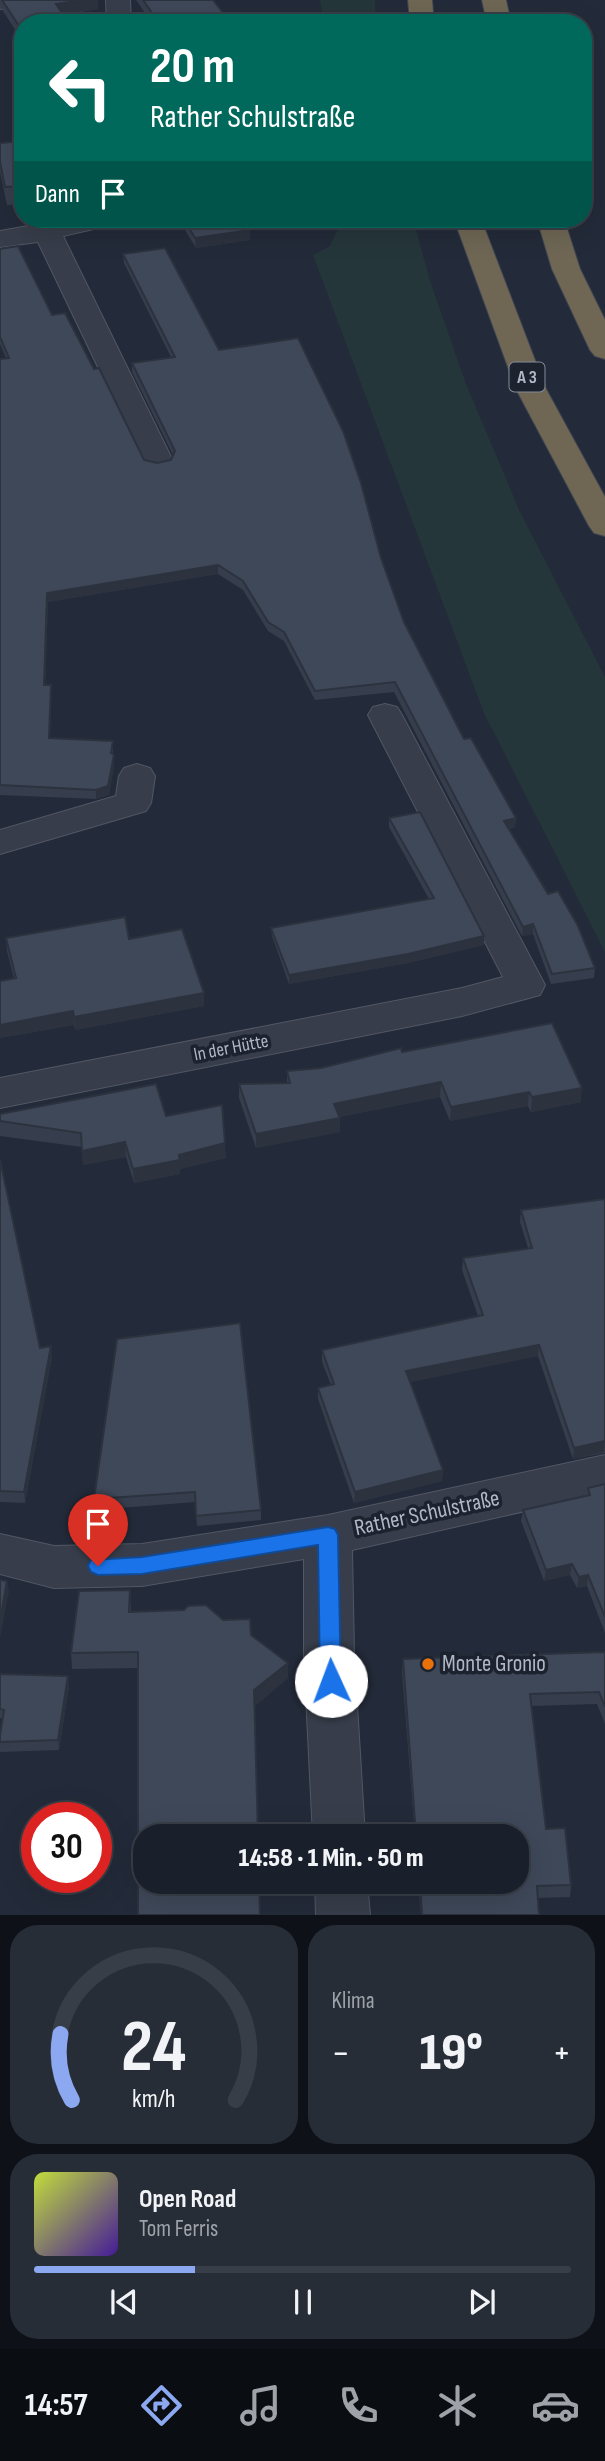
<!DOCTYPE html>
<html lang="de">
<head>
<meta charset="utf-8">
<style>
	body { margin:0; font-family:"Sofia Sans Condensed",sans-serif; background:#272d37; color:#f1f3f6; height:100vh; display:flex; flex-direction:column; font-size:26px; white-space:nowrap }
	* { box-sizing:border-box; margin:0 }
	p { font-size:23px; color:#9fa3a9 }
	.icon { flex:none; width:38px; height:38px; fill:none; stroke:currentColor; stroke-width:2; stroke-linecap:round; stroke-linejoin:round }
	.map { position:relative; height:1915px; overflow:hidden }
	.panel { display:flex; flex-direction:column; gap:10px; padding:10px; background:#0e1218; flex:1 }
	.panel>* { flex:none }
	.banner { position:absolute; left:14px; top:14px; width:578px; height:214px; border-radius:28px; box-shadow:0 7px 28px #0002,0 0 0 2px #383e47; background:#00695c; color:#fff; overflow:hidden }
	.speed { position:absolute; left:21px; top:1802px; display:flex; gap:14px; font-size:35px; font-weight:700; text-align:center }
	.speed>* { display:grid; place-content:center; width:91px; height:91px; border-radius:50%; background:#1a202b; box-shadow:0 7px 28px #0002,0 0 0 2px #383e47; line-height:1 }
	.speed .limit { border:10px solid #d22; background:#fff; color:#111 }
	.pin { position:absolute; display:grid; place-items:center; width:60px; height:60px; color:#fff; margin:-72px -30px; border-radius:50% 50% 50% 0; rotate:-45deg; box-shadow:0 0 7px #0007 }
	.pin .icon { rotate:45deg }
	.me { position:absolute; width:77px; margin:-38px; rotate:358deg; stroke-linejoin:round; filter:drop-shadow(0 0 5px #0008) }
	.turn { display:flex; align-items:center; gap:24px; height:147px; padding:0 21px; font-size:32px }
	.turn .icon { width:91px; height:91px; stroke-width:2.5 }
	.turn b { display:block; font-size:49px; line-height:60px }
	.then { display:flex; align-items:center; height:66px; padding:0 21px; background:#0003; gap:14px; font-size:26px }
	.big { font-size:52px; font-weight:800; line-height:1.1 }
	.panel .tile { flex:1; display:flex; flex-direction:column; justify-content:center; gap:10px; min-width:0; padding:0 24px; border-radius:28px; background:#272d37 }
	.panel .dial { align-items:center; gap:0 }
	.dial svg { height:182px; overflow:visible; fill:none; stroke:#383e47; stroke-width:7; stroke-linecap:round; text-anchor:middle }
	.dial text { fill:#f1f3f6; stroke:none }
	.song { display:flex; align-items:center; gap:21px }
	.cover { width:84px; height:84px; border-radius:10px; background:linear-gradient(135deg,hsl(70 70% 55%),hsl(260 70% 35%)) }
	.played { height:7px; border-radius:4px; background:linear-gradient(90deg,#8ba8f1 30%,#383e47 30%) }
	.keys { display:flex; justify-content:space-around; direction:ltr }
	.heat { display:flex; justify-content:space-between; align-items:center; font-size:38px; direction:ltr }
	.panel .tiles { flex:1; display:grid; gap:10px; grid-template-columns:1fr 1fr }
	.tile:last-child { grid-column:span 2 }
	.trip { position:absolute; left:133px; top:1824px; width:396px; height:70px; border-radius:28px; background:#1a202b; box-shadow:0 7px 28px #0002,0 0 0 2px #383e47; font-weight:800; line-height:70px; text-align:center }
	.menu { display:flex; height:112px; justify-content:space-around; align-items:center; background:#0a0d11; color:#9fa3a9 }
	.menu .icon { width:49px; height:49px }
	.menu .selected { color:#8ba8f1 }
	.menu b { font-size:32px; color:#f1f3f6 }
	.map>svg:first-child { display:block }
	.green { fill:#25363a }
	.lines { fill:none; stroke-linecap:round; stroke-linejoin:round }
	.minor-casing { stroke:#525764; stroke-width:2 }
	.highway-casing { stroke:#3f4451; stroke-width:2 }
	.minor { fill:#373d4a; fill-rule:evenodd }
	.highway { fill:#6f6754; fill-rule:evenodd }
	.wall { fill:#363e4d }
	.shaded-wall { fill:#2c323e }
	.building { fill:#3f4859; stroke:#2c323e; stroke-width:2 }
	.route { fill:#1a73e8; stroke:#114b97; stroke-width:2 }
	.food-dot { fill:#e8710a; stroke:#1c222e; stroke-width:2.5 }
	.labels { text-anchor:middle; dominant-baseline:central; stroke-width:7; stroke-linejoin:round; paint-order:stroke }
	.shield { fill:#1c222e; stroke:#858a98; stroke-width:2 }
	.shield-label { font-size:18px; font-weight:bold; fill:#b2b7c5 }
	.street-label { font-size:19px; fill:#b2b7c5; stroke:#1c222e }
	.near-street-label { font-size:23px; fill:#b2b7c5; stroke:#1c222e }
	.near-poi-label { font-size:23px; fill:#b2b7c5; stroke:#1c222e; text-anchor:start }
</style>
</head>
<body>
<div class="map">
<svg width="605" height="1915" viewBox="0 0 605 1915">
	<rect width="100%" height="100%" fill="#232a39"/>
	<path class="green" d="M320,0H375L376,23H324Z
		M343,219H413L430,281L466,384L520,512L605,677V952L484,713L313,255L329,247Z"/>
	<g class="lines">
		<defs>
			<path id="minor" d="M0,0H28L24,5L0,9Z
				M106,0H130L131,23H107Z
				M68,219H115L111,225L63,236L173,461L169,468L158,470L147,468L143,461L38,242L0,247V231Z
				M385,704L397,707L402,715L545,985L540,995L462,1016L0,1108V1078L462,988L503,977L368,715L373,707Z
				M137,764L150,768L155,776L151,803L146,811L0,854V830L116,796L119,776L124,768Z
				M605,1455V1493L352,1550L354,1655L365,1836H313L304,1655V1559L142,1586L54,1588L0,1574V1534L54,1546L142,1544L328,1515Z
				M315,1881H367L370,1915H316Z"/>
			<path id="highway" d="M408,0H432L434,23H410Z
				M482,0H506L511,23H487Z
				M454,219H481L546,389L605,497V536L594,533L589,526L516,389Z
				M537,219H564L580,269L605,320V359L595,356L590,350L552,269Z"/>
		</defs>
		<use href="#minor" class="minor-casing"/>
		<use href="#highway" class="highway-casing"/>
		<use href="#minor" class="minor"/>
		<use href="#highway" class="highway"/>
	</g>
	<path class="wall" d="M2,0H98V9L64,15L23,23V42L3,11Z
		M136,0H213L224,14L225,23H152Z
		M23,141V204L7,205L0,172V143Z
		M178,219H244L250,230V240L196,248Z
		M0,249L94,369L144,460L157,463L171,460L173,455L132,372V363L171,357L124,263L123,254L219,350L381,558L404,622L464,739L516,818L515,827L509,829L595,968L594,978L551,984L533,934L522,936L394,692L315,700L284,641L268,631L243,590L218,574L48,602L45,685H51V694L50,738L113,741V755L114,765L109,795L96,799L0,795V359L6,358L0,344Z
		M389,818L484,936V945L408,963L289,984L272,936L271,928L429,899L389,827Z
		M6,938L129,939L204,993V1006L75,1030L74,1025L0,1038V981L14,979L7,951Z
		M402,1052L581,1102L531,1112L528,1106L450,1121L440,1097L339,1117L340,1132L256,1148L239,1098V1084L287,1083V1071L321,1068Z
		M0,1114L166,1116L226,1158L180,1169V1174L134,1183L126,1157L83,1165L82,1147L0,1136Z
		M0,1160L40,1348L52,1357L25,1503L0,1502Z
		M605,1199V1453L573,1459L538,1356L410,1382L443,1470L442,1481L354,1503L318,1399V1388L331,1385L322,1362V1350L478,1316L462,1270L463,1258L528,1248L520,1222L521,1210Z
		M117,1339L261,1510V1520L197,1526L195,1502L95,1510L94,1499Z
		M605,1484V1633L587,1586L577,1588L570,1575L544,1581L521,1521L523,1510L587,1495L588,1488Z
		M130,1590L131,1612L223,1620L251,1635L288,1663V1678L255,1706L138,1668L72,1669L71,1653Z
		M605,1652V1724L597,1704L532,1706L546,1829L571,1885L570,1897L538,1898L539,1915H421L418,1881H516V1836H415L402,1672L403,1659Z
		M0,1674L68,1676L69,1686L59,1750L0,1752V1735L3,1719L0,1718Z"/>
	<path class="shaded-wall" d="M83,0H98V9L57,15L56,4Z
		M250,230V240L196,248L195,238Z
		M218,565V574L48,602L45,695L44,685L47,593Z
		M114,755V765L109,795L96,799V790Z
		M516,818L515,827L503,830L504,821Z
		M533,924V934L522,936L523,927Z
		M484,936V945L408,963L289,984V975Z
		M204,993V1006L75,1030L74,1017Z
		M73,1011L74,1025L0,1038V1025Z
		M441,1082L440,1097L334,1118V1104Z
		M582,1088L581,1102L531,1112L532,1097Z
		M529,1092L528,1106L450,1121L451,1107Z
		M340,1118V1132L256,1148V1134Z
		M125,1142L126,1157L83,1165L82,1151Z
		M225,1143L226,1158L180,1169V1174L134,1183L133,1169L179,1155Z
		M539,1345L538,1356L406,1383V1371Z
		M51,1346L52,1357L25,1503L24,1492Z
		M605,1441L604,1452L573,1459L574,1448Z
		M443,1470L442,1481L354,1503L355,1492Z
		M572,1564L570,1575L544,1581L546,1570Z
		M588,1575L587,1586L577,1588L579,1577Z
		M7,1581L9,1591L0,1638V1621Z
		M288,1663V1678L255,1706L254,1690Z
		M68,1676L69,1686L59,1750L58,1740Z"/>
	<path class="building" d="M2,0H83L56,4L69,23H23V32Z
		M143,0H213L224,14L219,15L225,23H159Z
		M23,141V186L5,187L0,162V143Z
		M184,219H244L250,230L195,238Z
		M18,246L52,315L65,313L94,369L99,368L144,460L157,463L171,460L175,451L132,363L175,357L123,254L165,248L219,350L298,338L343,431L361,483L381,558L404,622L464,739L471,738L516,818L504,821L548,894L558,891L578,926L595,968L552,974L533,924L523,927L395,682L315,691L284,632L268,622L243,581L218,565L47,593L44,685H51L49,738L113,741L111,753L114,755L108,786L96,790L0,785V359L9,358L0,337V249Z
		M420,812L484,936L408,954L289,975L271,928L434,898L389,818Z
		M125,917L129,939L182,929L204,993L74,1017L73,1011L0,1025V981L16,978L6,938Z
		M552,1023L582,1088L532,1097L529,1092L451,1107L441,1082L334,1104L340,1118L256,1134L239,1084L290,1083L287,1071L321,1068L401,1048L402,1052Z
		M156,1084L166,1116L222,1105L225,1143L179,1155L180,1160L133,1169L125,1142L82,1151L81,1133L0,1121V1114Z
		M0,1160L40,1348L51,1346L24,1492L0,1491Z
		M605,1199V1441L574,1448L539,1345L406,1371L443,1470L355,1492L318,1388L334,1384L322,1350L483,1315L463,1258L532,1248L521,1210Z
		M240,1323L261,1510L196,1516L195,1492L94,1499L117,1339Z
		M605,1484V1617L588,1575L579,1577L572,1564L546,1570L523,1510L590,1495L588,1488Z
		M0,1580L7,1581L0,1621Z
		M130,1590L129,1612L184,1610L188,1606L206,1605L223,1620L250,1619L251,1635L288,1663L254,1690L258,1836H145V1881H259L260,1915H138V1652L71,1653L79,1591Z
		M605,1652V1707L599,1692L530,1694L546,1829L565,1828L571,1885L537,1886L539,1915H422L420,1881H516V1836H416L403,1659Z
		M0,1674L68,1676L58,1740L0,1742V1735L4,1710L0,1709Z"/>
	<path class="route" d="M328,1527L335,1529L338,1535L341,1681L338,1688L331,1690L323,1688L320,1681L318,1545L142,1574L98,1575L91,1572L88,1566L91,1560L142,1557Z"/>
	<circle class="food-dot" cx="428" cy="1664" r="7"/>
	<g class="labels">
		<rect class="shield" x="509.5" y="362.5" width="35" height="29" rx="5"/>
		<g class="shield-label">
			<text x="527" y="377">A 3</text>
		</g>
		<g class="street-label">
			<text transform="translate(231 1048) rotate(-11)">In der Hütte</text>
		</g>
		<g class="near-street-label">
			<text transform="translate(427 1513) rotate(-12)">Rather Schulstraße</text>
		</g>
		<g class="near-poi-label">
			<text x="442" y="1664">Monte Gronio</text>
		</g>
	</g>
</svg>
<div class="speed"><div class="limit">30</div></div>
<div class="pin" style="left:98px;top:1566px;background:#d93025"><svg class="icon" aria-label="arrive" viewBox="0 0 24 24"><path d="M6 21V4h12l-3 4 3 4H6"/></svg></div>
<svg class="me" style="left:331px;top:1681px" viewBox="-20 -20 40 40"><circle r="19" fill="#fff"/><path d="M0-13L10 11 0 6-10 11z" fill="#1a73e8"/></svg>
<div class="trip">14:58 · 1 Min. · 50 m</div>
<div class="banner">
<div class="turn"><svg class="icon" aria-label="left" viewBox="0 0 24 24"><path d="M17 20v-9H6M10 6l-5 5 5 5"/></svg><div><b>20 m</b>Rather Schulstraße</div></div>
<div class="then">Dann<svg class="icon" aria-label="arrive" viewBox="0 0 24 24"><path d="M6 21V4h12l-3 4 3 4H6"/></svg></div>
</div>
</div>
<section class="panel">
<div class="tiles">
<div class="tile dial"><svg viewBox="0 0 100 80">
<path d="M14 69A42 42 0 1 1 86 69"/>
<path d="M14 69A42 42 0 0 1 9 40" stroke="#8ba8f1"/>
<text x="50" y="56" font-size="32" font-weight="700">24</text>
<text x="50" y="72" font-size="11">km/h</text>
</svg></div>
<div class="tile"><p>Klima</p>
<div class="heat"><a>−</a><b class="big">19°</b><a>+</a></div>
</div>
<div class="tile">
<div class="song"><i class="cover"></i><div><b>Open Road</b><p>Tom Ferris</p></div></div>
<div class="played"></div>
<div class="keys"><svg class="icon" aria-label="previous" viewBox="0 0 24 24"><path d="M18 5L8 12l10 7zM5 5v14"/></svg><svg class="icon" aria-label="pause" viewBox="0 0 24 24"><path d="M8 5v14M16 5v14"/></svg><svg class="icon" aria-label="next" viewBox="0 0 24 24"><path d="M6 5l10 7-10 7zM19 5v14"/></svg></div>
</div>
</div>
</section>
<nav class="menu">
<b>14:57</b>
<svg class="icon selected" aria-label="directions" viewBox="0 0 24 24"><path d="M12 3l9 9-9 9-9-9zM9 14v-3h6M13 9l2 2-2 2"/></svg>
<svg class="icon" aria-label="music" viewBox="0 0 24 24"><path d="M9 18V5l10-2v13"/><circle cx="6" cy="18" r="3"/><circle cx="16" cy="16" r="3"/></svg>
<svg class="icon" aria-label="phone" viewBox="0 0 24 24"><path d="M5 4h4l2 5-3 2q2 4 5 5l2-3 5 2v4C11 20 4 13 5 4z"/></svg>
<svg class="icon" aria-label="climate" viewBox="0 0 24 24"><path d="M12 3v18M4 7l16 10M4 17L20 7"/></svg>
<svg class="icon" aria-label="car" viewBox="0 0 24 24"><path d="M5 17H2v-5l4-1 3-4h7l3 4 3 1v5h-3M9 17h6M6 11h13"/><circle cx="7" cy="17" r="2"/><circle cx="17" cy="17" r="2"/></svg>
</nav>
</body>
</html>
